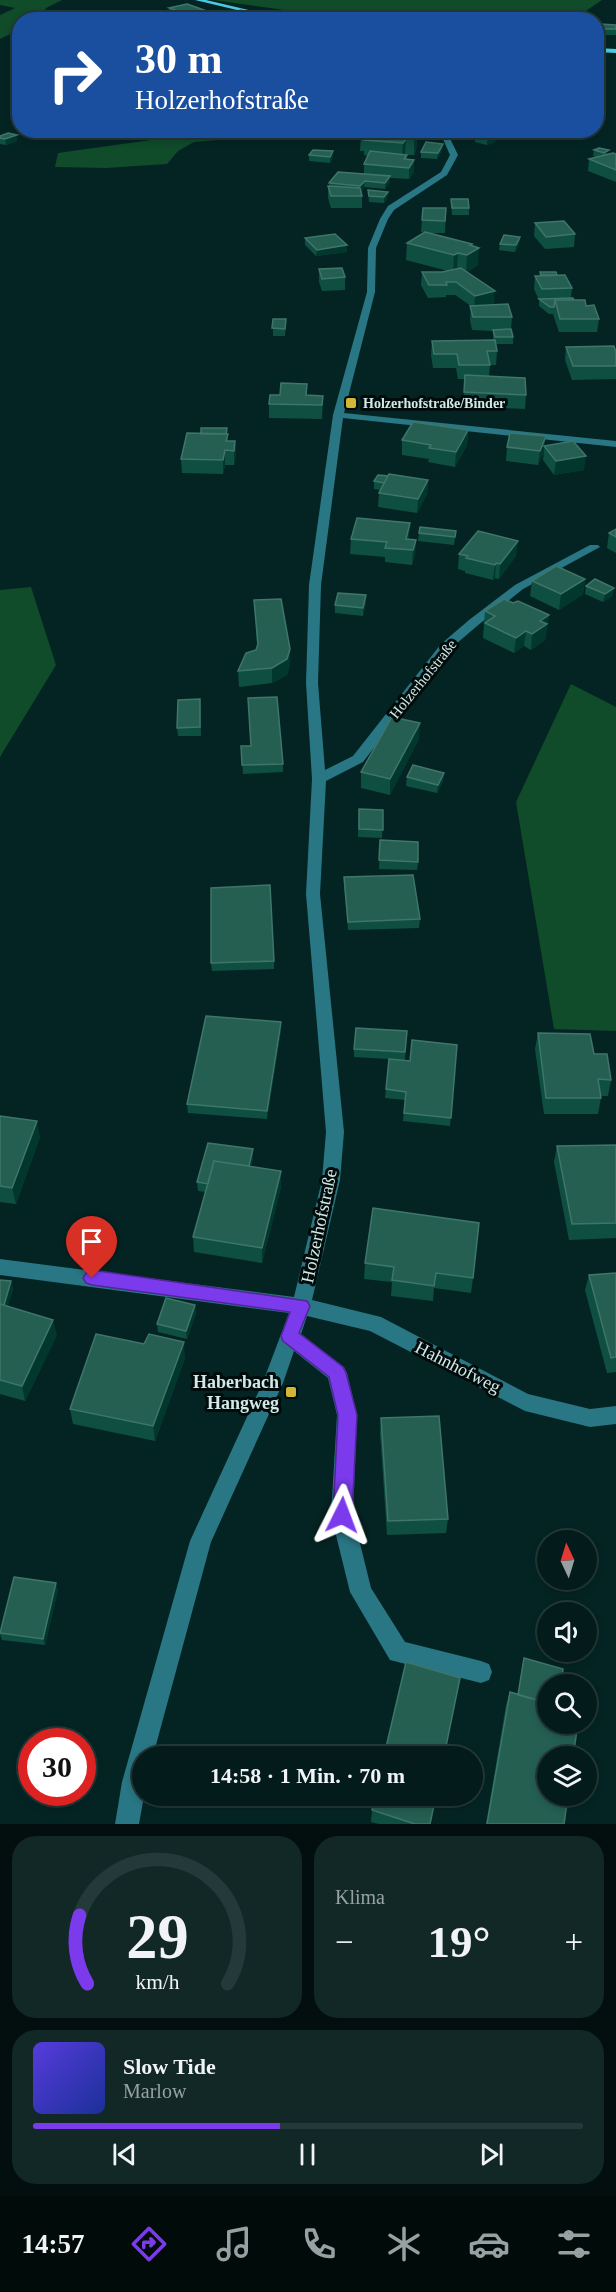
<!DOCTYPE html>
<html lang="de">
<head>
<meta charset="utf-8">
<style>
	body { margin:0; font-family:"Times New Roman",serif; background:#112827; color:#f1f3f6; height:100vh; display:flex; flex-direction:column; font-size:22px; white-space:nowrap }
	* { box-sizing:border-box; margin:0 }
	p { font-size:20px; color:#97a1a2 }
	.icon { flex:none; width:33px; height:33px; fill:none; stroke:currentColor; stroke-width:2; stroke-linecap:round; stroke-linejoin:round }
	.map { position:relative; height:1824px; overflow:hidden }
	.panel { display:flex; flex-direction:column; gap:12px; padding:12px; background:#020f0e; flex:1 }
	.panel>* { flex:none }
	.guide { position:absolute; left:12px; top:12px; width:592px; height:126px; border-radius:24px; box-shadow:0 3px 9px #0003,0 0 0 2px #243939; background:#1a4fa0; color:#fff; overflow:hidden }
	.needle { width:39px; rotate:356deg }
	.tools { position:absolute; left:537px; top:1530px; display:grid; gap:12px }
	.tools a { display:grid; place-items:center; width:60px; height:60px; border-radius:50%; background:#031b1a; box-shadow:0 3px 9px #0003,0 0 0 2px #243939; font-size:30px }
	.speed { position:absolute; left:18px; top:1728px; display:flex; gap:12px; font-size:30px; font-weight:700; text-align:center }
	.speed>* { display:grid; place-content:center; width:78px; height:78px; border-radius:50%; background:#031b1a; box-shadow:0 3px 9px #0003,0 0 0 2px #243939; line-height:1 }
	.speed .limit { border:9px solid #d22; background:#fff; color:#111 }
	.pin { position:absolute; display:grid; place-items:center; width:51px; height:51px; color:#fff; margin:-62px -26px; border-radius:50% 50% 50% 0; rotate:-45deg; box-shadow:0 0 6px #0007 }
	.pin .icon { rotate:45deg }
	.me { position:absolute; width:66px; margin:-33px; rotate:3deg; stroke-linejoin:round; filter:drop-shadow(0 0 4px #0008) }
	.turn { display:flex; align-items:center; gap:21px; height:126px; padding:0 24px; font-size:27px }
	.turn .icon { width:78px; height:78px; stroke-width:2.5 }
	.turn b { display:block; font-size:42px; line-height:51px }
	.big { font-size:45px; font-weight:700; line-height:1.1 }
	.panel .tile { flex:1; display:flex; flex-direction:column; justify-content:center; gap:9px; min-width:0; padding:0 21px; border-radius:24px; background:#112827 }
	.panel .dial { align-items:center; gap:0 }
	.dial svg { height:156px; overflow:visible; fill:none; stroke:#243939; stroke-width:7; stroke-linecap:round; text-anchor:middle }
	.dial text { fill:#f1f3f6; stroke:none }
	.song { display:flex; align-items:center; gap:18px }
	.cover { width:72px; height:72px; border-radius:9px; background:linear-gradient(135deg,hsl(250 70% 55%),hsl(230 70% 35%)) }
	.played { height:6px; border-radius:3px; background:linear-gradient(90deg,#7c3aed 45%,#243939 45%) }
	.keys { display:flex; justify-content:space-around; direction:ltr }
	.heat { display:flex; justify-content:space-between; align-items:center; font-size:33px; direction:ltr }
	.panel .tiles { flex:1; display:grid; gap:12px; grid-template-columns:1fr 1fr }
	.tile:last-child { grid-column:span 2 }
	.trip { position:absolute; left:132px; top:1746px; width:351px; height:60px; border-radius:30px; background:#031b1a; box-shadow:0 3px 9px #0003,0 0 0 2px #243939; font-weight:700; line-height:60px; text-align:center }
	.tab-bar { display:flex; height:96px; justify-content:space-around; align-items:center; background:#010b0a; color:#97a1a2 }
	.tab-bar .icon { width:42px; height:42px }
	.tab-bar .on { color:#7c3aed }
	.tab-bar b { font-size:27px; color:#f1f3f6 }
	.map>svg:first-child { display:block }
	.green { fill:#104b2a }
	.lines { fill:none; stroke-linecap:round; stroke-linejoin:round }
	.minor { fill:#297684; fill-rule:evenodd }
	.major { fill:#49cce2; fill-rule:evenodd }
	.wall { fill:#0f4f41 }
	.shaded-wall { fill:#02372d }
	.building { fill:#245f52; stroke:#3f756a; stroke-width:1.5 }
	.route { fill:#7c3aed; stroke:#51269a; stroke-width:1.5 }
	.poi-dot { fill:#d2b635; stroke:#000c0b; stroke-width:2 }
	.labels { text-anchor:middle; dominant-baseline:central; stroke-width:6; stroke-linejoin:round; paint-order:stroke }
	.far-poi-label { font-size:14px; font-weight:bold; fill:#d3e9e7; stroke:#000c0b; text-anchor:start }
	.street-label { font-size:15px; fill:#d3e9e7; stroke:#000c0b }
	.near-street-label { font-size:18px; fill:#d3e9e7; stroke:#000c0b }
	.near-poi-label { font-size:18px; font-weight:bold; fill:#d3e9e7; stroke:#000c0b; text-anchor:end }
</style>
</head>
<body>
<div class="map">
<svg width="616" height="1824" viewBox="0 0 616 1824">
	<rect width="100%" height="100%" fill="#042423"/>
	<path class="green" d="M0,0H62L46,8L41,19L20,20L19,30L0,39V15L15,8L0,5Z
		M213,0H602L574,19L461,20L326,16Z
		M163,131V130L327,131L194,142L178,151L167,164L106,168L55,167L58,153L151,140Z
		M31,587L56,665L0,757V590Z
		M571,684L616,707V1031L554,1029L516,802Z"/>
	<g class="lines">
		<path class="minor" d="M439,130H446L458,155L447,175L394,210L388,219L376,248L375,292L344,413L616,441V447L343,418L321,585L318,683L325,770L353,756L441,644L469,620L515,585L590,545H598L600,547L523,589L477,626L449,650L363,762L326,781L320,894L344,1132L340,1180L312,1300L381,1317L528,1394L590,1409L616,1406V1424L590,1427L525,1411L370,1331L307,1316L301,1334L344,1367L347,1373L357,1415L353,1515L371,1588L405,1642L481,1661L489,1664L492,1672L489,1680L481,1683L390,1660L350,1592L331,1515L337,1415L328,1378L294,1351L283,1383L211,1542L153,1756H142L144,1796L139,1824H115L122,1782L190,1541L263,1382L289,1313L0,1275V1259L294,1297L322,1180L326,1132L306,894L312,779L306,683L309,585L333,415L367,292L368,248L380,219L388,206L441,172L450,155Z"/>
		<path class="major" d="M195,0H206L292,20H279Z
			M597,48L616,49V53L597,52Z"/>
	</g>
	<path class="wall" d="M169,8L207,11V18H228V20H174L169,18Z
		M232,12L268,20H238L232,17Z
		M600,24L616,25V35H599Z
		M361,135H417L416,151L414,155H407V160H414V172L409,179L390,178V182L385,189L364,187L361,192L362,196V208H331L328,198V186H329V183L364,174V164L368,156L364,155V151H360Z
		M0,136L17,141L6,145L0,144Z
		M475,136H495V142L487,145L475,142Z
		M443,144L442,150L437,159L421,158V152Z
		M594,150L609,154H616V182L588,171L589,159L596,157L593,156Z
		M333,151V157L330,163L309,161V155Z
		M368,190L387,199L384,203L369,202Z
		M451,199L469,208V215H452Z
		M423,208H446L445,233H427L472,246L478,265L467,272L494,304L491,305L512,317L511,329L513,337V344H496L497,351L496,365H490L489,376L526,395L525,409L463,406L465,379H458L456,368H433L431,355L432,341L493,340V331L472,330L470,320L471,306L455,295H446V297L428,298L421,285L422,272H442L448,271L406,260L407,243L425,232H421Z
		M535,223L575,234L574,247L545,249L534,236Z
		M520,237L519,244L515,252L499,250L500,244Z
		M305,238L347,252L316,256L305,245Z
		M319,269L345,277V290L322,291L319,282Z
		M540,272L557,275L572,288L571,298L574,300L586,306L599,319L597,332H559L553,314H549L539,306V300L534,289L535,276H539Z
		M273,319H286L285,336H273Z
		M566,347L616,352V379L572,380L565,360Z
		M307,384V395L323,396L322,419L269,418V404L280,395Z
		M227,428L228,441H235L236,455L234,465H225L223,474L182,473L181,459L201,434Z
		M468,430L467,445L455,467L428,462L429,459L402,455V440Z
		M546,436L544,446L584,470L554,475L543,460L544,451L538,465L506,461L507,447Z
		M388,476L428,480L427,494L417,513L378,507L379,493L380,490L374,489V481Z
		M616,529V553L607,548L609,533Z
		M456,531L454,545L418,541L419,533Z
		M351,539L416,540L415,554L412,565L385,562V557L350,554Z
		M459,554L516,556L499,579L495,578L493,580L465,573V571L458,569Z
		M585,579L583,594L559,610L530,596L532,581Z
		M586,586L614,588L612,596L603,602L585,594Z
		M366,595V603L363,616L335,613V605Z
		M254,600L290,649V664L287,675L272,683L239,687L238,671L256,650L257,646Z
		M513,603L549,615L545,640L531,650L524,646L514,653L483,638L485,611Z
		M200,699L201,736H178L177,728Z
		M419,739L390,795L361,788V772Z
		M241,746L283,764V772L243,774Z
		M444,773L443,781L437,793L406,786L407,777Z
		M359,809L383,810L382,838L358,837Z
		M380,840L418,862L417,870L379,869Z
		M344,877L420,919L419,928L348,930L344,886Z
		M274,961V969L212,971L211,963Z
		M281,1030L267,1119L188,1113L187,1104Z
		M407,1031L405,1060L410,1061L457,1045L450,1126L403,1121L405,1100L385,1098L389,1059L354,1057V1049Z
		M538,1033L594,1054L611,1080L608,1096H601V1098L598,1114H544L535,1049Z
		M0,1116L40,1137L16,1204L0,1202Z
		M616,1145V1238L569,1240L554,1162L557,1146Z
		M253,1158L251,1167L281,1171V1187L262,1263L194,1252L193,1237L205,1192L198,1191L197,1182Z
		M365,1263L473,1278L471,1293L434,1288L433,1301L391,1296L392,1282L364,1279Z
		M616,1273V1372L607,1373L585,1290L589,1275Z
		M0,1280L11,1281L13,1289L7,1307L57,1335L25,1401L0,1394Z
		M195,1305L196,1313L187,1339L158,1332L157,1324Z
		M144,1344L185,1358L155,1441L73,1424L70,1409Z
		M381,1418L448,1519L446,1533L387,1535L380,1433Z
		M14,1577L58,1590L45,1645L2,1640L0,1634Z
		M524,1658L548,1684L564,1824H486L506,1705L510,1692L518,1695Z
		M372,1810L431,1824H379L371,1822Z"/>
	<path class="shaded-wall" d="M207,11V20H189V15Z
		M17,135V141L6,145L5,139Z
		M417,135L416,151L414,155V139Z
		M495,136V142L487,145V139Z
		M406,139L405,154L402,159L403,143Z
		M443,144L442,150L437,159L438,153Z
		M333,151V157L330,163V157Z
		M414,160V172L409,179V168Z
		M390,176V182L385,189V183Z
		M365,181L364,187L360,193V186Z
		M388,192L387,199L384,203V197Z
		M520,237L519,244L515,252L516,245Z
		M472,244L471,253L479,248L478,265L466,273L467,255L470,245Z
		M347,245V252L316,256L317,250Z
		M458,253L457,270L453,272L454,255Z
		M495,291L494,304L474,309L475,296Z
		M468,430L467,445L455,467L456,452Z
		M546,436L544,451L538,465L540,451Z
		M235,441L236,455L234,465V451Z
		M225,450V465L223,474V460Z
		M586,456L584,470L554,475L556,461Z
		M428,480L427,494L417,513L418,499Z
		M410,523L409,538L406,549V539Z
		M416,540L415,554L412,565L413,550Z
		M518,541L516,556L499,579L500,564Z
		M496,563L495,578L493,580L495,565Z
		M585,579L583,594L559,610L561,594Z
		M614,588L612,596L603,602L605,594Z
		M366,595V603L363,616V608Z
		M549,615L545,640L531,650L532,634L540,621Z
		M526,631L524,646L514,653L516,638Z
		M290,649V664L287,675L272,683V668Z
		M420,723L419,739L390,795V779Z
		M444,773L443,781L437,793L438,785Z
		M281,1022V1030L267,1119V1111Z
		M37,1121L40,1137L16,1204L12,1188Z
		M253,1149V1158L247,1182V1174Z
		M281,1171V1187L262,1263V1248Z
		M11,1281L13,1289L6,1313L4,1305Z
		M195,1305L196,1313L187,1339L186,1331Z
		M53,1320L57,1335L25,1401L22,1386Z
		M184,1342L185,1358L155,1441L153,1426Z
		M56,1583L58,1590L45,1645L43,1639Z"/>
	<path class="building" d="M187,4L207,11L189,15L169,8Z
		M241,10L268,20H253L232,12Z
		M219,15L228,18L221,20H202Z
		M600,24L616,25V29H600Z
		M364,131L417,135L414,139H406L403,143L364,140L367,136L361,135Z
		M8,133L17,135L5,139L0,138V136Z
		M483,133L495,136L487,139L475,136Z
		M426,142L443,144L438,153L421,152Z
		M599,148L609,150L604,153L594,150Z
		M313,150L333,151L330,157L309,155Z
		M370,151L407,155L404,159L414,160L409,168L364,164Z
		M613,153L616,154V170L589,159Z
		M338,172L390,176L385,183L365,181L360,186L329,183Z
		M328,186L360,188L362,196H331Z
		M368,190L388,192L384,197L369,196Z
		M451,199H468L469,208H452Z
		M423,208H446L445,221L422,220Z
		M564,221L575,234L546,237L535,223Z
		M425,232L472,244L470,245L479,248L467,255L458,253L454,255L407,243Z
		M335,234L347,245L317,250L305,238Z
		M504,235L520,237L516,245L500,244Z
		M342,268L345,277L322,279L319,269Z
		M461,268L495,291L475,296L456,282H446L447,285H429L422,272H442Z
		M540,272H556L557,275H541Z
		M565,275L572,288L542,289L535,276Z
		M573,298L574,300H555L554,307H550L539,299Z
		M555,300H585L586,306L594,305L599,319H560Z
		M508,304L512,317H473L470,306Z
		M273,319H286L285,329L272,328Z
		M511,329L513,337H495L493,330Z
		M495,340L497,351H487L490,365H459L457,354H434L432,341Z
		M614,346L616,352V366H573L566,347Z
		M465,375L525,378L526,395L464,392Z
		M281,383L307,384L306,395L323,396L322,405L269,404L270,395H280Z
		M413,422L468,430L456,452L429,448L431,445L402,440Z
		M201,428H227L226,434H201Z
		M187,433L228,434L226,441H235L234,451L225,450L223,460L181,459Z
		M510,433L546,436L540,451L507,447Z
		M573,441L586,456L556,461L544,446Z
		M389,474L428,480L418,499L379,493Z
		M378,475L388,476L384,483L374,481Z
		M357,518L410,523L406,539L416,540L413,550L385,548L387,542L351,539Z
		M420,527L456,531L455,537L419,533Z
		M616,529V537L609,533Z
		M478,531L518,541L500,564L496,563L495,565L466,558L468,556L459,554Z
		M556,566L585,579L561,594L532,581Z
		M595,579L614,588L605,594L586,586Z
		M338,593L366,595L363,608L335,605Z
		M281,599L290,649L287,659L272,668L238,671L246,653L256,650L258,644L254,600Z
		M504,599L513,603L518,601L549,615L540,621L547,624L532,634L526,631L516,638L485,623L495,616L485,611Z
		M277,697L283,764L242,765L241,746H251L248,698Z
		M200,699V727L177,728L178,700Z
		M392,717L420,723L390,779L361,772Z
		M413,765L444,773L438,785L407,777Z
		M359,809L383,810V830L359,829Z
		M380,840L418,842V862L379,860Z
		M413,875L420,919L348,922L344,877Z
		M270,885L274,961L211,963V888Z
		M206,1016L281,1022L267,1111L187,1104Z
		M356,1028L407,1031L405,1052L354,1049Z
		M538,1033L590,1034L594,1054H607L611,1080L598,1079L601,1098H546Z
		M412,1040L457,1045L451,1118L404,1113L406,1092L386,1089L389,1059L410,1061Z
		M0,1116L37,1121L12,1188L0,1186Z
		M208,1143L253,1149L249,1166L214,1161L208,1184L197,1182Z
		M616,1145V1223L572,1224L557,1146Z
		M214,1161L281,1171L262,1248L193,1237Z
		M373,1208L479,1223L473,1278L436,1273L434,1286L392,1280L394,1267L365,1263Z
		M616,1273V1357L611,1358L589,1275Z
		M0,1280L11,1281L4,1305L0,1304Z
		M166,1298L195,1305L186,1331L157,1324Z
		M0,1304L53,1320L22,1386L0,1380Z
		M96,1334L144,1344L149,1334L184,1342L153,1426L70,1409Z
		M439,1416L448,1519L388,1521L381,1418Z
		M14,1577L56,1583L43,1639L0,1633Z
		M524,1658L563,1669L561,1684H548V1703L518,1695Z
		M406,1662L460,1678L444,1756H384Z
		M510,1692L548,1703V1724H578L573,1756H548V1796H568L564,1824H487Z
		M375,1796H436L430,1824H415L372,1810Z"/>
	<path class="route" d="M92,1270L307,1301L310,1306L299,1333L343,1367L346,1373L357,1415L352,1515L349,1522L342,1524L336,1522L333,1515L338,1415L329,1377L283,1341L281,1336L290,1312L92,1285L86,1283L83,1278L86,1273Z"/>
	<g class="poi-dot">
		<rect x="345" y="397" width="12" height="12" rx="3"/>
		<rect x="285" y="1386" width="12" height="12" rx="3"/>
	</g>
	<g class="labels">
		<g class="far-poi-label">
			<text x="363" y="403">Holzerhofstraße/Binder</text>
		</g>
		<g class="street-label">
			<text transform="translate(423 679) rotate(-51)">Holzerhofstraße</text>
		</g>
		<g class="near-street-label">
			<text transform="translate(319 1226) rotate(-78)">Holzerhofstraße</text>
			<text transform="translate(458 1367) rotate(27)">Hahnhofweg</text>
		</g>
		<g class="near-poi-label">
			<text x="279" y="1382">Haberbach<tspan x="279" dy="21">Hangweg</tspan></text>
		</g>
	</g>
</svg>
<div class="tools">
<a><svg class="needle" viewBox="-14 -14 28 28"><path d="M0-13l5 13h-10z" fill="#e53935"/><path d="M0 13l5-13h-10z" fill="#97a1a2"/></svg></a>
<a><svg class="icon" aria-label="sound" viewBox="0 0 24 24"><path d="M4 9h4l5-4v14l-5-4H4zM17 9q2 3 0 6"/></svg></a>
<a><svg class="icon" aria-label="search" viewBox="0 0 24 24"><circle cx="10" cy="10" r="6"/><path d="M15 15l6 6"/></svg></a>
<a><svg class="icon" aria-label="layers" viewBox="0 0 24 24"><path d="M12 4l9 5-9 5-9-5zM3 14l9 5 9-5"/></svg></a>
</div>
<div class="speed"><div class="limit">30</div></div>
<div class="pin" style="left:92px;top:1278px;background:#d93025"><svg class="icon" aria-label="arrive" viewBox="0 0 24 24"><path d="M6 21V4h12l-3 4 3 4H6"/></svg></div>
<svg class="me" style="left:342px;top:1515px" viewBox="-20 -20 40 40"><path d="M0-17L14 15 0 8-14 15z" fill="#7c3aed" stroke="#fff" stroke-width="4"/></svg>
<div class="trip">14:58 · 1 Min. · 70 m</div>
<div class="guide">
<div class="turn"><svg class="icon" aria-label="right" viewBox="0 0 24 24"><path d="M7 20v-9h11M14 6l5 5-5 5"/></svg><div><b>30 m</b>Holzerhofstraße</div></div>
</div>
</div>
<section class="panel">
<div class="tiles">
<div class="tile dial"><svg viewBox="0 0 100 80">
<path d="M14 69A42 42 0 1 1 86 69"/>
<path d="M14 69A42 42 0 0 1 10 34" stroke="#7c3aed"/>
<text x="50" y="56" font-size="32" font-weight="700">29</text>
<text x="50" y="72" font-size="11">km/h</text>
</svg></div>
<div class="tile"><p>Klima</p>
<div class="heat"><a>−</a><b class="big">19°</b><a>+</a></div>
</div>
<div class="tile">
<div class="song"><i class="cover"></i><div><b>Slow Tide</b><p>Marlow</p></div></div>
<div class="played"></div>
<div class="keys"><svg class="icon" aria-label="previous" viewBox="0 0 24 24"><path d="M18 5L8 12l10 7zM5 5v14"/></svg><svg class="icon" aria-label="pause" viewBox="0 0 24 24"><path d="M8 5v14M16 5v14"/></svg><svg class="icon" aria-label="next" viewBox="0 0 24 24"><path d="M6 5l10 7-10 7zM19 5v14"/></svg></div>
</div>
</div>
</section>
<nav class="tab-bar">
<b>14:57</b>
<svg class="icon on" aria-label="directions" viewBox="0 0 24 24"><path d="M12 3l9 9-9 9-9-9zM9 14v-3h6M13 9l2 2-2 2"/></svg>
<svg class="icon" aria-label="music" viewBox="0 0 24 24"><path d="M9 18V5l10-2v13"/><circle cx="6" cy="18" r="3"/><circle cx="16" cy="16" r="3"/></svg>
<svg class="icon" aria-label="phone" viewBox="0 0 24 24"><path d="M5 4h4l2 5-3 2q2 4 5 5l2-3 5 2v4C11 20 4 13 5 4z"/></svg>
<svg class="icon" aria-label="climate" viewBox="0 0 24 24"><path d="M12 3v18M4 7l16 10M4 17L20 7"/></svg>
<svg class="icon" aria-label="car" viewBox="0 0 24 24"><path d="M5 17H2v-5l4-1 3-4h7l3 4 3 1v5h-3M9 17h6M6 11h13"/><circle cx="7" cy="17" r="2"/><circle cx="17" cy="17" r="2"/></svg>
<svg class="icon" aria-label="filters" viewBox="0 0 24 24"><path d="M4 7h16M4 17h16"/><circle cx="9" cy="7" r="2"/><circle cx="15" cy="17" r="2"/></svg>
</nav>
</body>
</html>
